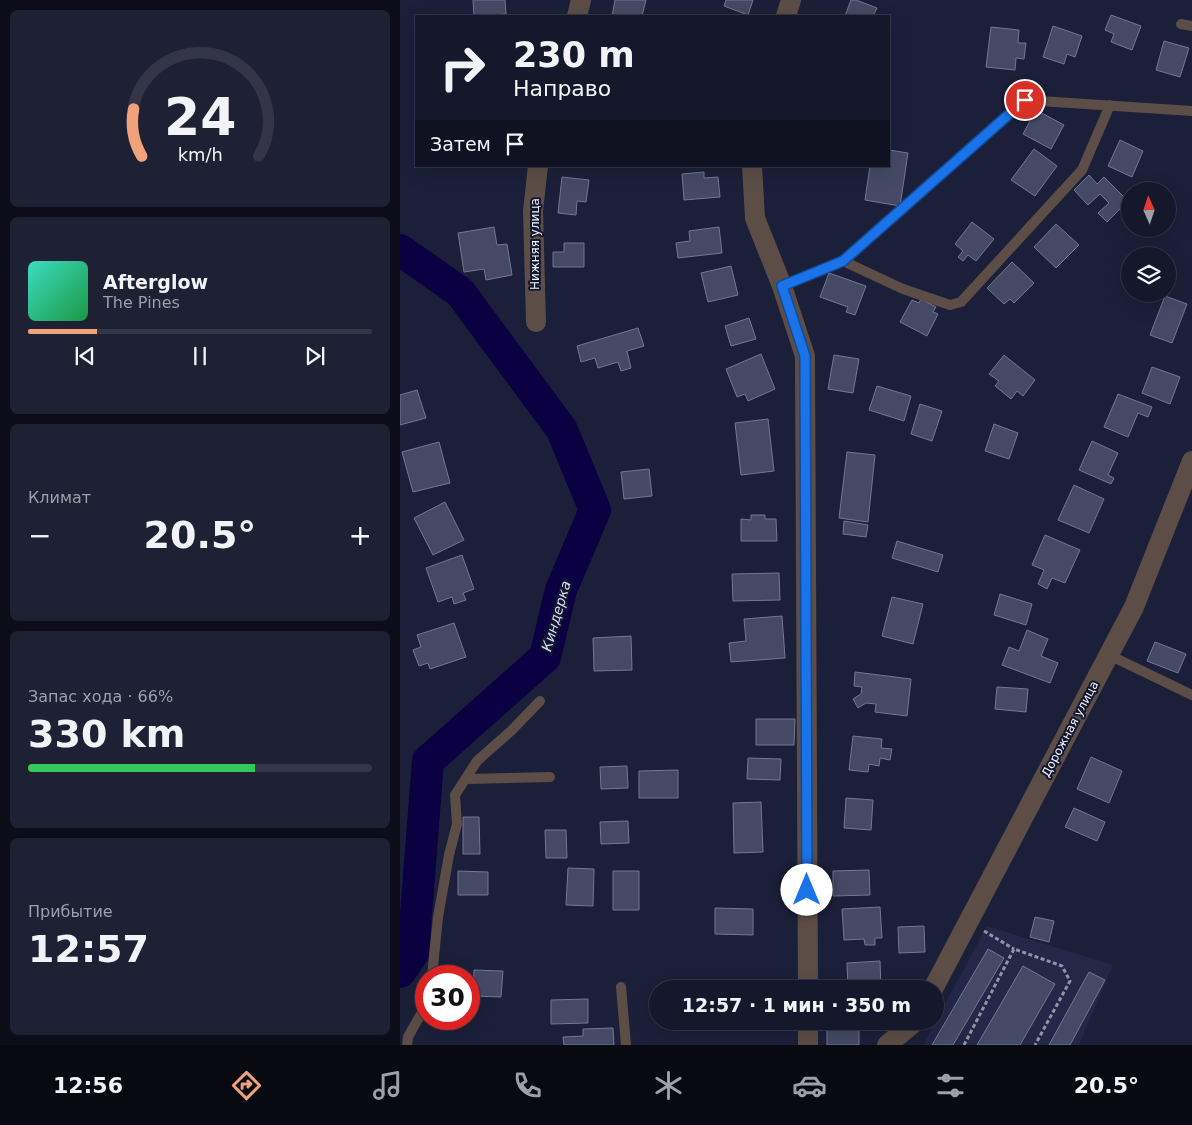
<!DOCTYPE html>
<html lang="ru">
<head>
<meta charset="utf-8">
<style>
	body { margin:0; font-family:"DejaVu Sans",sans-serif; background:#1e2033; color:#f1f3f6; height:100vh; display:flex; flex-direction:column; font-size:19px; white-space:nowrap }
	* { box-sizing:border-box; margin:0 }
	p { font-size:16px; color:#9d9fa9 }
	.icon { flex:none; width:28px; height:28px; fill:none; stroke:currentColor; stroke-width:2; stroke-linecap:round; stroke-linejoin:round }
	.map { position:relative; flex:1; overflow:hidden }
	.panel { display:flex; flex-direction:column; gap:10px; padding:10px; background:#0c0d18; width:400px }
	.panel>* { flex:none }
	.hud { position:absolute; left:15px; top:15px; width:475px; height:152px; border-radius:0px; box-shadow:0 5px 20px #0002,0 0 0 1px #343647; background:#15172b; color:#f1f3f6; overflow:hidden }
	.needle { width:32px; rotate:357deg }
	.controls { position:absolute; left:721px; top:182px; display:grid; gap:10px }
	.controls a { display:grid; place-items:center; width:55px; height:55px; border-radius:50%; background:#15172b; box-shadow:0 5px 20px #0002,0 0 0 1px #343647; font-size:25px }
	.speed { position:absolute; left:15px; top:965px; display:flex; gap:10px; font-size:25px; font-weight:700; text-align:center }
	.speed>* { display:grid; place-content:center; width:65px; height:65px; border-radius:50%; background:#15172b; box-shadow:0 5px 20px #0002,0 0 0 1px #343647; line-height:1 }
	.speed .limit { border:8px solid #d22; background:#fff; color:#111 }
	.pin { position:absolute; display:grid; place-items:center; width:42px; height:42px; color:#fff; margin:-21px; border:2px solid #fff; border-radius:50%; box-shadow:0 1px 5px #0007 }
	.me { position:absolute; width:55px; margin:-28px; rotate:0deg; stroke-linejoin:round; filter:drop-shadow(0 0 4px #0008) }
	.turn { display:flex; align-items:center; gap:18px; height:105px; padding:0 15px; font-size:22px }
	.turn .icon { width:65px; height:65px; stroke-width:2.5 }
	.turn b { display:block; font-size:35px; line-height:42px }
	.then { display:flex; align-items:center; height:48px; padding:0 15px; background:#0003; gap:10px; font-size:19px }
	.big { font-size:38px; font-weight:700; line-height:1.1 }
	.panel .widget { flex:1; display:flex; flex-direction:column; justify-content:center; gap:8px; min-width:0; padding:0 18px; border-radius:8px; background:#1e2033 }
	.panel .dial { align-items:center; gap:0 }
	.dial svg { height:130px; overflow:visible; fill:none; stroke:#343647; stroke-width:7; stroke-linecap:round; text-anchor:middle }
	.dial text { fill:#f1f3f6; stroke:none }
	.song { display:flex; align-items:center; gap:15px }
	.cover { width:60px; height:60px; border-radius:8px; background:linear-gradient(135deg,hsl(170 70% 55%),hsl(140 70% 35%)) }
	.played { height:5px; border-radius:2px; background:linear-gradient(90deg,#f0a27a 20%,#343647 20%) }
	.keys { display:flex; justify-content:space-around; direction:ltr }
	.heat { display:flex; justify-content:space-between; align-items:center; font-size:28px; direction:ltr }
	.charge { height:8px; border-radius:4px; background:linear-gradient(90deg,#34c759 66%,#343647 0) }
	.trip { position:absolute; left:249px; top:980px; width:295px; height:50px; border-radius:25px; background:#15172b; box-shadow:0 5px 20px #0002,0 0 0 1px #343647; font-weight:700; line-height:50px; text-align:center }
	.dock { display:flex; height:80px; justify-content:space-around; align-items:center; background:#080911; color:#9d9fa9 }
	.dock .icon { width:35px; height:35px }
	.dock .current { color:#f0a27a }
	.dock b { font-size:22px; color:#f1f3f6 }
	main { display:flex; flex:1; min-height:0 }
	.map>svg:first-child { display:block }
	.built { fill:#232748 }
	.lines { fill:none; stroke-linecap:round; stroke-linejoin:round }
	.river { stroke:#0b0041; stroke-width:32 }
	.building { fill:#444966; stroke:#717796 }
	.path { stroke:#9193a5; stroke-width:3; stroke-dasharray:4 2.5; stroke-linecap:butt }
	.service { stroke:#5c4e47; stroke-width:10 }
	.minor { stroke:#5c4e47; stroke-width:20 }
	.route-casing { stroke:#114b97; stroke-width:12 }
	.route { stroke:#1a73e8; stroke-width:9 }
	.labels { text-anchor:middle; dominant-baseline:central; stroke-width:4; stroke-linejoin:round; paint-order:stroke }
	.street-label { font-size:12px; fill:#f1f3fe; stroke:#13162f }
	.water-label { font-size:14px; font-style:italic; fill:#d8dcf1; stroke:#13162f }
</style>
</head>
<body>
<main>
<section class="panel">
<div class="widget dial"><svg viewBox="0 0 100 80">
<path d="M14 69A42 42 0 1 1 86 69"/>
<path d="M14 69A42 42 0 0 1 9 40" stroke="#f0a27a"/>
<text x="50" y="56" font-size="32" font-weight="700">24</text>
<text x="50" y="72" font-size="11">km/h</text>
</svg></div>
<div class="widget">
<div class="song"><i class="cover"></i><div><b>Afterglow</b><p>The Pines</p></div></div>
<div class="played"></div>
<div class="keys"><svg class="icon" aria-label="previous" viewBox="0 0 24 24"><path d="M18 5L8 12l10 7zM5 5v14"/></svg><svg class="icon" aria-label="pause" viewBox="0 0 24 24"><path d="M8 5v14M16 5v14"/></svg><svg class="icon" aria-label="next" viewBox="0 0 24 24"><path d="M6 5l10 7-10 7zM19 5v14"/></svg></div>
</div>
<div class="widget"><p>Климат</p>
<div class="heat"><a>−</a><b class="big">20.5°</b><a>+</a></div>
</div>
<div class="widget"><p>Запас хода · 66%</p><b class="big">330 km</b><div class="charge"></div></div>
<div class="widget"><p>Прибытие</p><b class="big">12:57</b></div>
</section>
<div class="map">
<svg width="792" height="1045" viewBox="0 0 792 1045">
	<rect width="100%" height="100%" fill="#1c1f39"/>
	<path class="built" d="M587,926L713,965L679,1045H523Z"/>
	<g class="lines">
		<path class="river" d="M0,250L60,292L162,430L195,510L161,590L145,657L28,761L13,953L0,972"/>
	</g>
	<path class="building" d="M73,0H105L106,14L74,16Z
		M215,0H246L242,16H212Z
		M326,0H353L348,15L324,6Z
		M451,0H456L477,8L473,16H445Z
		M711,15L741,26L732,50L711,42L714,34L705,30Z
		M653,26L682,36L675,57L667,54L664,64L643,57Z
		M591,27L619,30L618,43H626L624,59L616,58L615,70L586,67Z
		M764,41L789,48L780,77L756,70Z
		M636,110L664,125L651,149L623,134Z
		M720,140L743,151L732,177L708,166Z
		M634,149L657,166L635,196L611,180Z
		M489,150L508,153L500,206L465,200L470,166H489Z
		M304,172V178L318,177L320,197L284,200L282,174Z
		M689,175L697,184L704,177L728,201L707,222L698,213L709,203L700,194L688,205L674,190Z
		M162,177L189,180L186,202L177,201L176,215L158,213Z
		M572,222L594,239L576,261L568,255L563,261L558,257L563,251L555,244Z
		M656,224L679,245L656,268L634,247Z
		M94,227L97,245L107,244L112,275L86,280L84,269L64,272L58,233Z
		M319,227L322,253L278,258L276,243L290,241L289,231Z
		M164,243H184V267H153V252H164Z
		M612,262L634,283L614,303L610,299L604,304L587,288Z
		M331,266L338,295L308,302L301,273Z
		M429,273L466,286L455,315L446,312L448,307L420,297Z
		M765,296L787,304L772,343L750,335Z
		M521,299L536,307L533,312L538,314L527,336L500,322L512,300L519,303Z
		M349,318L356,339L331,346L325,326Z
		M238,328L244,346L227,351L231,368L221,371L218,362L198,368L195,358L181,362L177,346Z
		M361,354L375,389L348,401L345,394L337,397L326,369Z
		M434,355L459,359L453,393L428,389Z
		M604,355L635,380L623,396L617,391L611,399L595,386L599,381L589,374Z
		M752,367L780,377L770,404L742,393Z
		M477,386L511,396L504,421L469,410Z
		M17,390L26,418L0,425V395Z
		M718,394L752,407L748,417L738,413L728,437L704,427Z
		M520,404L542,411L532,441L511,434Z
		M368,419L374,471L341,475L335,423Z
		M594,424L618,433L609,459L585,451Z
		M692,441L718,453L708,475L714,478L711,484L679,470Z
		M39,442L50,483L13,492L2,452Z
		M447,452L475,455L468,522L439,518Z
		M249,469L252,496L224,499L221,472Z
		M674,485L704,499L689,533L658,520Z
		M45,502L64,540L33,555L14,518Z
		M351,515H365V519H376L377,541H341V519L351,520Z
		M444,521L468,525L466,537L443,534Z
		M645,535L680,550L665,583L652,578L647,589L638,584L644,570L632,565Z
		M497,541L543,555L538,572L492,558Z
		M62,555L74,589L63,593L66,600L54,604L52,597L38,602L26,568Z
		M379,573L380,600L333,601L332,574Z
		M600,594L632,604L626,625L594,615Z
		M492,597L523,604L513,644L482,636Z
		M382,616L385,658L331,662L329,643L346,641L344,619Z
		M54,623L66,657L30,669L28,663L19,666L13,650L21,647L17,635Z
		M627,630L648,639L641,656L658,663L650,683L602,665L609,647L619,651Z
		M231,636L232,670L194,671L193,638Z
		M755,642L786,654L778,673L747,661Z
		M455,672L511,679L507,716L475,712L476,704L466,703L458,708L453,699L461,694L462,687L454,686Z
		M597,687L628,689L626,712L595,709Z
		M356,719H395L394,745H356Z
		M453,736L482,739L481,748L492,749L490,760L480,758L479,766L469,764L468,772L449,770Z
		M691,757L722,771L709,803L677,789Z
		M348,758L381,759L380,780L347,779Z
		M227,766L228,788L201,789L200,767Z
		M278,770V798H239V771Z
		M446,798L473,800L471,830L444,828Z
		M361,802L363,852L334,853L333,803Z
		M674,808L705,822L697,841L665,827Z
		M63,817H79L80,854H63Z
		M228,821L229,843L201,844L200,822Z
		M145,830H166L167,858H146Z
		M168,868L194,869L193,906L166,905Z
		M469,870L470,895L433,896V871Z
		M58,871L88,872V895H58Z
		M213,871H239V910H213Z
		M480,907L482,938H475V945H465L464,939L444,940L442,909Z
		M315,908L353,909V935L315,934Z
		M635,917L654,921L649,942L630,937Z
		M524,926L525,952L499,953L498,927Z
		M588,949L604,958L553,1045H532Z
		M480,961L481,989H448L447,963Z
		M623,966L655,984L620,1045H577Z
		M74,970L103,971L101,997L73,996Z
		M689,972L705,980L670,1045H649Z
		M188,999V1023L151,1024V1000Z
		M319,1021H361V1023L320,1025Z
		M427,1021L459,1022V1045H427Z
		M213,1028L214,1045H164L163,1037L183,1036V1029Z"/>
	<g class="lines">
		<path class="path" d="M584,931L614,949
			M564,1045L614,949L662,966L670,981L635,1045"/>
		<path class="service" d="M781,24L792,26
			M443,261L503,289L550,305L561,302L682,170L710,105
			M382,286L443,261L625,100L792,111
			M709,655L792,695
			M66,779L150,777
			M32,976L38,917L49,855L57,824L55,795L77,761L111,731L140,701
			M221,987L226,1045
			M7,1045L8,1037L26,1005"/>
		<path class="minor" d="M177,16L181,0
			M386,16L391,0
			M352,166L355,218L382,286L405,356L408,989
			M136,322L133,211L138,166
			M533,989L734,607L792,461
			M408,1021V1045
			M487,1045L516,1021"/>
	</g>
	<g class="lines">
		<defs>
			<path id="route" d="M407,890L405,356L382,286L443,261L625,100"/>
		</defs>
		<use href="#route" class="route-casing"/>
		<use href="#route" class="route"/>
	</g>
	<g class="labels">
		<g class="street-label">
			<text transform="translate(135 244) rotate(-90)">Нижняя улица</text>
			<text transform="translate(670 729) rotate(-62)">Дорожная улица</text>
		</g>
		<g class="water-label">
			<text transform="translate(156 616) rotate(-74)">Киндерка</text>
		</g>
	</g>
</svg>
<div class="controls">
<a><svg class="needle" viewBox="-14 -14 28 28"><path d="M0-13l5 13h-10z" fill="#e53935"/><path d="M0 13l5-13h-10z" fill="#9d9fa9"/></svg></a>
<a><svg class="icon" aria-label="layers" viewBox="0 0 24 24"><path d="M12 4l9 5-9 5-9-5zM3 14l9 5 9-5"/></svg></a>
</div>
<div class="speed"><div class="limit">30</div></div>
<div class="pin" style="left:625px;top:100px;background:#d93025"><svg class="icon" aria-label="arrive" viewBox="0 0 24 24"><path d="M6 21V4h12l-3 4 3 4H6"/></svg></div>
<svg class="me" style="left:407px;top:890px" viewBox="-20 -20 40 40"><circle r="19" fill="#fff"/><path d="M0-13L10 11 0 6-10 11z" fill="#1a73e8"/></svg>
<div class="trip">12:57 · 1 мин · 350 m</div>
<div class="hud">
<div class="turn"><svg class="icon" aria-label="right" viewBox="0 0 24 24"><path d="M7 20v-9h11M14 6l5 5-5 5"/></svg><div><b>230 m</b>Направо</div></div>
<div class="then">Затем<svg class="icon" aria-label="arrive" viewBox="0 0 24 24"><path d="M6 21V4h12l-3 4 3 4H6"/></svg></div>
</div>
</div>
</main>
<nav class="dock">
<b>12:56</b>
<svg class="icon current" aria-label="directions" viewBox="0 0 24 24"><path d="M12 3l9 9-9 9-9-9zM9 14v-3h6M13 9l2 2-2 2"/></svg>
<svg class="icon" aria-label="music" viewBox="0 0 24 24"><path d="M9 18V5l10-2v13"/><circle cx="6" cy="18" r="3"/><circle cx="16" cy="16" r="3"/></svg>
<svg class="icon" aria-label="phone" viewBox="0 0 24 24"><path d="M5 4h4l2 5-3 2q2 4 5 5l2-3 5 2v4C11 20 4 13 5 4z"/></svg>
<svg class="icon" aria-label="climate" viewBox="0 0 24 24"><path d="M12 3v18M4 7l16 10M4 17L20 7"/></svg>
<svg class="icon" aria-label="car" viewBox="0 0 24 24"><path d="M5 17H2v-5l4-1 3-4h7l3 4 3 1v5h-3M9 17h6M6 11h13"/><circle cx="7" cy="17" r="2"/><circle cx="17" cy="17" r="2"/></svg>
<svg class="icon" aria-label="filters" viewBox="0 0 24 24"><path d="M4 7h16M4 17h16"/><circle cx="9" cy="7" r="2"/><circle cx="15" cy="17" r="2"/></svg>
<b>20.5°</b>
</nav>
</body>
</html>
